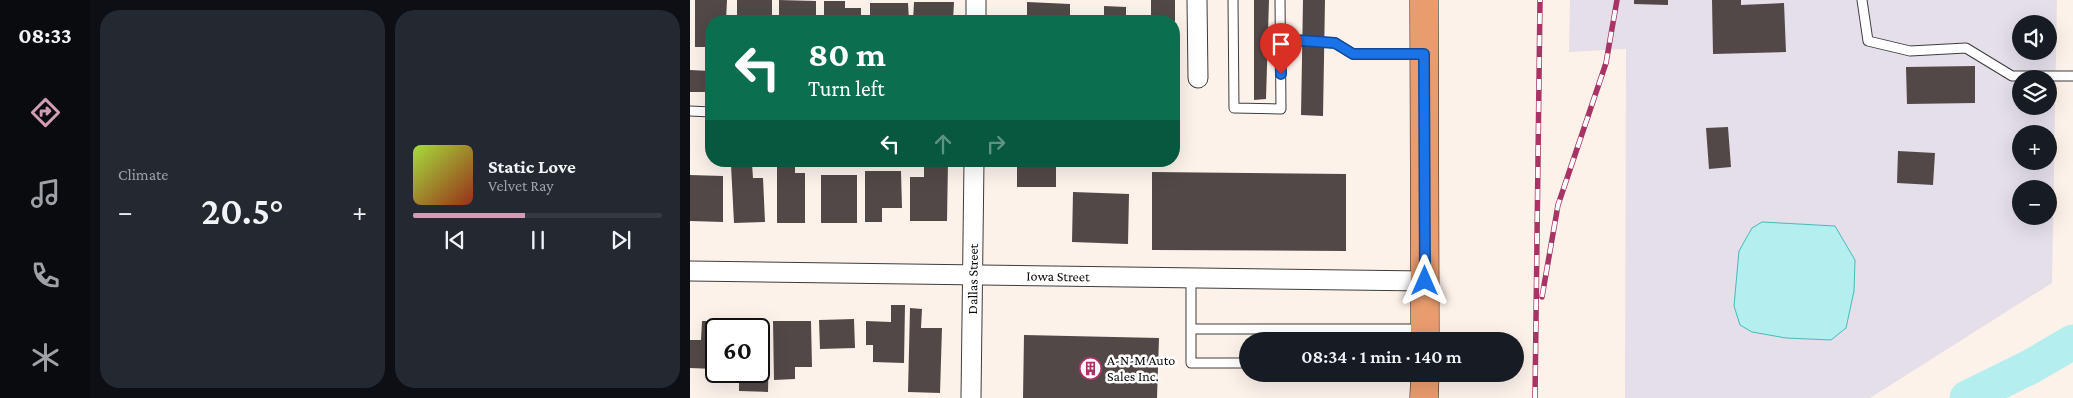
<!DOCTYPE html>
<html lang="en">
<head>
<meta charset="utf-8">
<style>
	body { margin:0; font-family:"Crimson Pro",serif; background:#242831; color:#f1f3f6; height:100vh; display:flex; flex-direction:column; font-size:19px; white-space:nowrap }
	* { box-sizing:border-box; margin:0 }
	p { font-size:16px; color:#9ea1a6 }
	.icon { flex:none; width:28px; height:28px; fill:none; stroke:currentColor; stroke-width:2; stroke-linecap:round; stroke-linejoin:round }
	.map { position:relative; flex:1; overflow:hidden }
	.drawer { display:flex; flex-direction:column; gap:10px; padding:10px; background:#0d0f14; width:600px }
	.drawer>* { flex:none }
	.guide { position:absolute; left:15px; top:15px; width:475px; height:152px; border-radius:20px; box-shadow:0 5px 20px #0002; background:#0b6e4f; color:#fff; overflow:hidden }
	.fabs { position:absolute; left:1322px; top:15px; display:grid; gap:10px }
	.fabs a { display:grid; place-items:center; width:45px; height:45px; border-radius:50%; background:#171b24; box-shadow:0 5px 20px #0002; font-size:25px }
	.speed { position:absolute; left:15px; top:318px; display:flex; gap:10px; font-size:25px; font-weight:700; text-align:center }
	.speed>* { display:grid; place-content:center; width:65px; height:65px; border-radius:50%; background:#171b24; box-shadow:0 5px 20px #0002; line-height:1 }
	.speed .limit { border:2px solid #111; border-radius:8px; background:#fff; color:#111 }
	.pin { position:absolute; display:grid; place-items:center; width:42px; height:42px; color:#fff; margin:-51px -21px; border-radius:50% 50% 50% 0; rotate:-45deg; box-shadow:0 0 5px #0007 }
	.pin .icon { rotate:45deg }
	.me { position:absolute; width:55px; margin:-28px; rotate:0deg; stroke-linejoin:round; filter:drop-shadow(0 0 4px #0008) }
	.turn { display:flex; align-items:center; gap:18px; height:105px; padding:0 20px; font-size:22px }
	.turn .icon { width:65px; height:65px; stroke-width:2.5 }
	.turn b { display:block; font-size:35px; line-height:42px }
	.lanes { display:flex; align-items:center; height:48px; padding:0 20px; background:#0003; justify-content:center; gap:25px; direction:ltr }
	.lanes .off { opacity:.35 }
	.big { font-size:38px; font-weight:600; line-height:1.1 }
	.drawer .card { flex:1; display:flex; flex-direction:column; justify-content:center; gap:8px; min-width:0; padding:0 18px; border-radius:20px; background:#242831 }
	.song { display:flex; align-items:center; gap:15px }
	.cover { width:60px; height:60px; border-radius:8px; background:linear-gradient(135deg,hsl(80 70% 55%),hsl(10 70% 35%)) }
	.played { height:5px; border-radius:2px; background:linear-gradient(90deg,#d19db5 45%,#363941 45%) }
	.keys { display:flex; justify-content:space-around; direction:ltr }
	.heat { display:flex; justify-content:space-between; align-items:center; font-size:28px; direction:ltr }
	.drawer .tiles { flex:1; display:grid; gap:10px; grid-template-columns:repeat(2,1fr) }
	.trip { position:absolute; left:549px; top:332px; width:285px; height:50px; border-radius:25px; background:#171b24; box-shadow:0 5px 20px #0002; font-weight:600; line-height:50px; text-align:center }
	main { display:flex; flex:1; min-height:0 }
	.tab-bar { display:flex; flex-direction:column; width:90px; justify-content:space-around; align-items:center; background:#090b0e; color:#9ea1a6 }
	.tab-bar .icon { width:35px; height:35px }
	.tab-bar .current { color:#d19db5 }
	.tab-bar b { font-size:22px; color:#f1f3f6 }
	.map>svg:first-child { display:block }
	.industrial { fill:#e4dfe9; fill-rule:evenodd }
	.water { fill:#b5eeee; stroke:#44bbbd }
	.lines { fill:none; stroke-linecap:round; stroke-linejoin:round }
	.river { stroke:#b5eeee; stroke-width:35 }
	.building { fill:#524848 }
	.service-casing { stroke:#3d3d3d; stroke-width:11 }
	.minor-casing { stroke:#3d3d3d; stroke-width:21 }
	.primary-casing { stroke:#1b1b1b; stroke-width:29 }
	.service { stroke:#fff; stroke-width:9 }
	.minor { stroke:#fff; stroke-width:19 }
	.primary { stroke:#e99c6e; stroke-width:28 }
	.rail-casing { stroke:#a36; stroke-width:5.5 }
	.rail { stroke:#fff; stroke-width:4; stroke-dasharray:11; stroke-linecap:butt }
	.route-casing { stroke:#114b97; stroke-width:12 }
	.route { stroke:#1a73e8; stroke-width:9 }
	.labels { text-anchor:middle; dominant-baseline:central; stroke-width:5; stroke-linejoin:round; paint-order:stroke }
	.street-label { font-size:14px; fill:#0a0a0a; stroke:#fff }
	.poi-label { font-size:14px; fill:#0a0a0a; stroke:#fff; text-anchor:start }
</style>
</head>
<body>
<main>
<nav class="tab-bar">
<b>08:33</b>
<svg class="icon current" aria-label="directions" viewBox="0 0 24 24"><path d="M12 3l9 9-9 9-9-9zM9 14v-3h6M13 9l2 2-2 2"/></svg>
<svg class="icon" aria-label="music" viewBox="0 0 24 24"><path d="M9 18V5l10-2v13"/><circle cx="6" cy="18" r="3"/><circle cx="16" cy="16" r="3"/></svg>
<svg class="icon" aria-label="phone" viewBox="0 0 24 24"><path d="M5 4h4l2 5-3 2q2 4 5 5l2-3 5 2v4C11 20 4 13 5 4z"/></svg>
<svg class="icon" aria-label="climate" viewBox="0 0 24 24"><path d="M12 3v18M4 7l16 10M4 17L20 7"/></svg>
</nav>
<section class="drawer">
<div class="tiles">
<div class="card"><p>Climate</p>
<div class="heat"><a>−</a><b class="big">20.5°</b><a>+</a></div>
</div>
<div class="card">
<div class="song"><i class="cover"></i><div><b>Static Love</b><p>Velvet Ray</p></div></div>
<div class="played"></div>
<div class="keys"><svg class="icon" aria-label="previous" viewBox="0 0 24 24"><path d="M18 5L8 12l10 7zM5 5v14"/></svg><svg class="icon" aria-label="pause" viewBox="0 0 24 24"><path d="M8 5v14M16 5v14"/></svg><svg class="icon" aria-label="next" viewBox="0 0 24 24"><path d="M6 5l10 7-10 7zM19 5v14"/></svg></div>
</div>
</div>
</section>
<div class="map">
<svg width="1383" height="398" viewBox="0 0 1383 398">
	<rect width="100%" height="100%" fill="#fdf2ea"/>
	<path class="industrial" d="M880,0H1367L1362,283L1180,398H935L936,49L879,52ZM1331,24H1359V51H1331ZM1331,79H1359V106H1331ZM1331,134H1359V161H1331ZM1331,189H1359V216H1331Z"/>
	<path class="water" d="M1072,222L1145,226L1165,260L1164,291L1156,328L1141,340L1096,338L1062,332L1050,325L1044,306L1049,251L1062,228Z"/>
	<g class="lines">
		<path class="river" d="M1277,398L1340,367L1383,342"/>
	</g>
	<path class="building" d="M5,0H37L36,21H21V47H5Z
		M47,0H82V21H47Z
		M89,0L126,1V21H89Z
		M461,0H485V21H461Z
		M564,0H579L576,99L564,100Z
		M613,0H635L633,116L611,115Z
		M944,0H978V5L944,4Z
		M1022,0H1051V5L1094,3L1096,52L1023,54Z
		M134,1H155V8H171V21H134Z
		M224,2H264L263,21H223Z
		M337,2L380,4V21H337Z
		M180,3H218L219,21H180Z
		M414,6L436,7V21H414Z
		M1285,66V103L1217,104L1216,67Z
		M0,70L21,71V92H0Z
		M1038,127L1041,167L1019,169L1016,128Z
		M1208,151L1245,153L1243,185L1207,183Z
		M87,161H105V173H115V223H87Z
		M234,161H258L257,221H220V177H234Z
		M327,161H366V187H327Z
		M62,164L63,178H73L75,222L44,223L41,165Z
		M175,171H211L212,208H192V222H175Z
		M462,172L656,174V251L462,250Z
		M0,175L33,176V222L0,221Z
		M131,175H167V223H131Z
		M383,192L439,194L438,244L382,242Z
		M201,305H215L214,363L183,362V345H176V321L201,322Z
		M220,308L232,309L231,328H252L250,393L218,392Z
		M164,319L165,348L130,349L129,320Z
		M12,321H32V329H26V369L0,368V340H11Z
		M83,321H121L122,367H105V379L84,380Z
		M41,322H61V329H41Z
		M334,335L469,338L467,398H333Z
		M69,343H79L78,392L49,391V378H40V371H69Z"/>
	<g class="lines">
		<defs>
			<path id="service" d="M543,0L544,108L591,109L590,0
				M1172,0L1178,41L1220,51L1276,48L1322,76H1383
				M590,39L645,43L663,54H731
				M0,111L21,112
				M501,278V329H732
				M501,329V363H558"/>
			<g id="minor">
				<path d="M507,0L508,78"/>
				<path d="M286,21V0"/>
				<path id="s1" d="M0,271L735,281"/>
				<path id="s2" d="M281,398L284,161"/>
			</g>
			<path id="primary" d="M734,0L735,341
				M734,398L735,374"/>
		</defs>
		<use href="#service" class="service-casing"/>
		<use href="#minor" class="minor-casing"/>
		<use href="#primary" class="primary-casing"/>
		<use href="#service" class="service"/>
		<use href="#minor" class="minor"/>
		<use href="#primary" class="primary"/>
		<defs>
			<path id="rail" d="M852,297L868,205L916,63L927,0
				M845,398L850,0"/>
		</defs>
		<use href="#rail" class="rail-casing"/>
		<use href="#rail" class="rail"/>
	</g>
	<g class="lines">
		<defs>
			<path id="route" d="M591,74L590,39L645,43L663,54H734L735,281"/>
		</defs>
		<use href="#route" class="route-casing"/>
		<use href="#route" class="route"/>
	</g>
	<defs>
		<symbol id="building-ring" viewBox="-11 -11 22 22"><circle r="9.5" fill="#fff" stroke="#a36" stroke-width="1.5"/><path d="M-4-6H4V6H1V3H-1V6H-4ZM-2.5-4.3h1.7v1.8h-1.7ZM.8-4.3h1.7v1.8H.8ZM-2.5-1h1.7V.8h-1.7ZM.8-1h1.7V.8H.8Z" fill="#a36"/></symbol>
	</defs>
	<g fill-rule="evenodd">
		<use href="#building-ring" x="388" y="356" width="25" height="25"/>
	</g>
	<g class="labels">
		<g class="street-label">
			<text stroke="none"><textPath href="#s1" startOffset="368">Iowa Street</textPath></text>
			<text stroke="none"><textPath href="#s2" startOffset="119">Dallas Street</textPath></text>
		</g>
		<g class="poi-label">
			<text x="417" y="360">A-N-M Auto<tspan x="417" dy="16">Sales Inc.</tspan></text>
		</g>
	</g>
</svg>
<div class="fabs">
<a><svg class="icon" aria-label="sound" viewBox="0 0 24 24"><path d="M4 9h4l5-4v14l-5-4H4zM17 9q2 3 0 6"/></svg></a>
<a><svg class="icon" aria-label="layers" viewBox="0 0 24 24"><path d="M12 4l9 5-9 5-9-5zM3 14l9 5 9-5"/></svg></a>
<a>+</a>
<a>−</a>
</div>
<div class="speed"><div class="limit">60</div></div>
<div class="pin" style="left:591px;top:74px;background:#d93025"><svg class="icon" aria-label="arrive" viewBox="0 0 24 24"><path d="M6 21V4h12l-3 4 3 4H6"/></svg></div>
<svg class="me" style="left:735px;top:281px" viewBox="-20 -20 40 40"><path d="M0-17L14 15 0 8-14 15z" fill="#1a73e8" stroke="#fff" stroke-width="4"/></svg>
<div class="trip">08:34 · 1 min · 140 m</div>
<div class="guide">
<div class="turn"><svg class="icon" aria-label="left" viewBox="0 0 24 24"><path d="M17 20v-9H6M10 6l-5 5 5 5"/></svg><div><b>80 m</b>Turn left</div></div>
<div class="lanes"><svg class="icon" aria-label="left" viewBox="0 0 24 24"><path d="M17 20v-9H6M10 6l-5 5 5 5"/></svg><svg class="icon off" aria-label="ahead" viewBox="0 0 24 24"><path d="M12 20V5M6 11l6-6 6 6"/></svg><svg class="icon off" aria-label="right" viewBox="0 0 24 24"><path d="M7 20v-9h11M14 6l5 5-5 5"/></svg></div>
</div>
</div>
</main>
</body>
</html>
